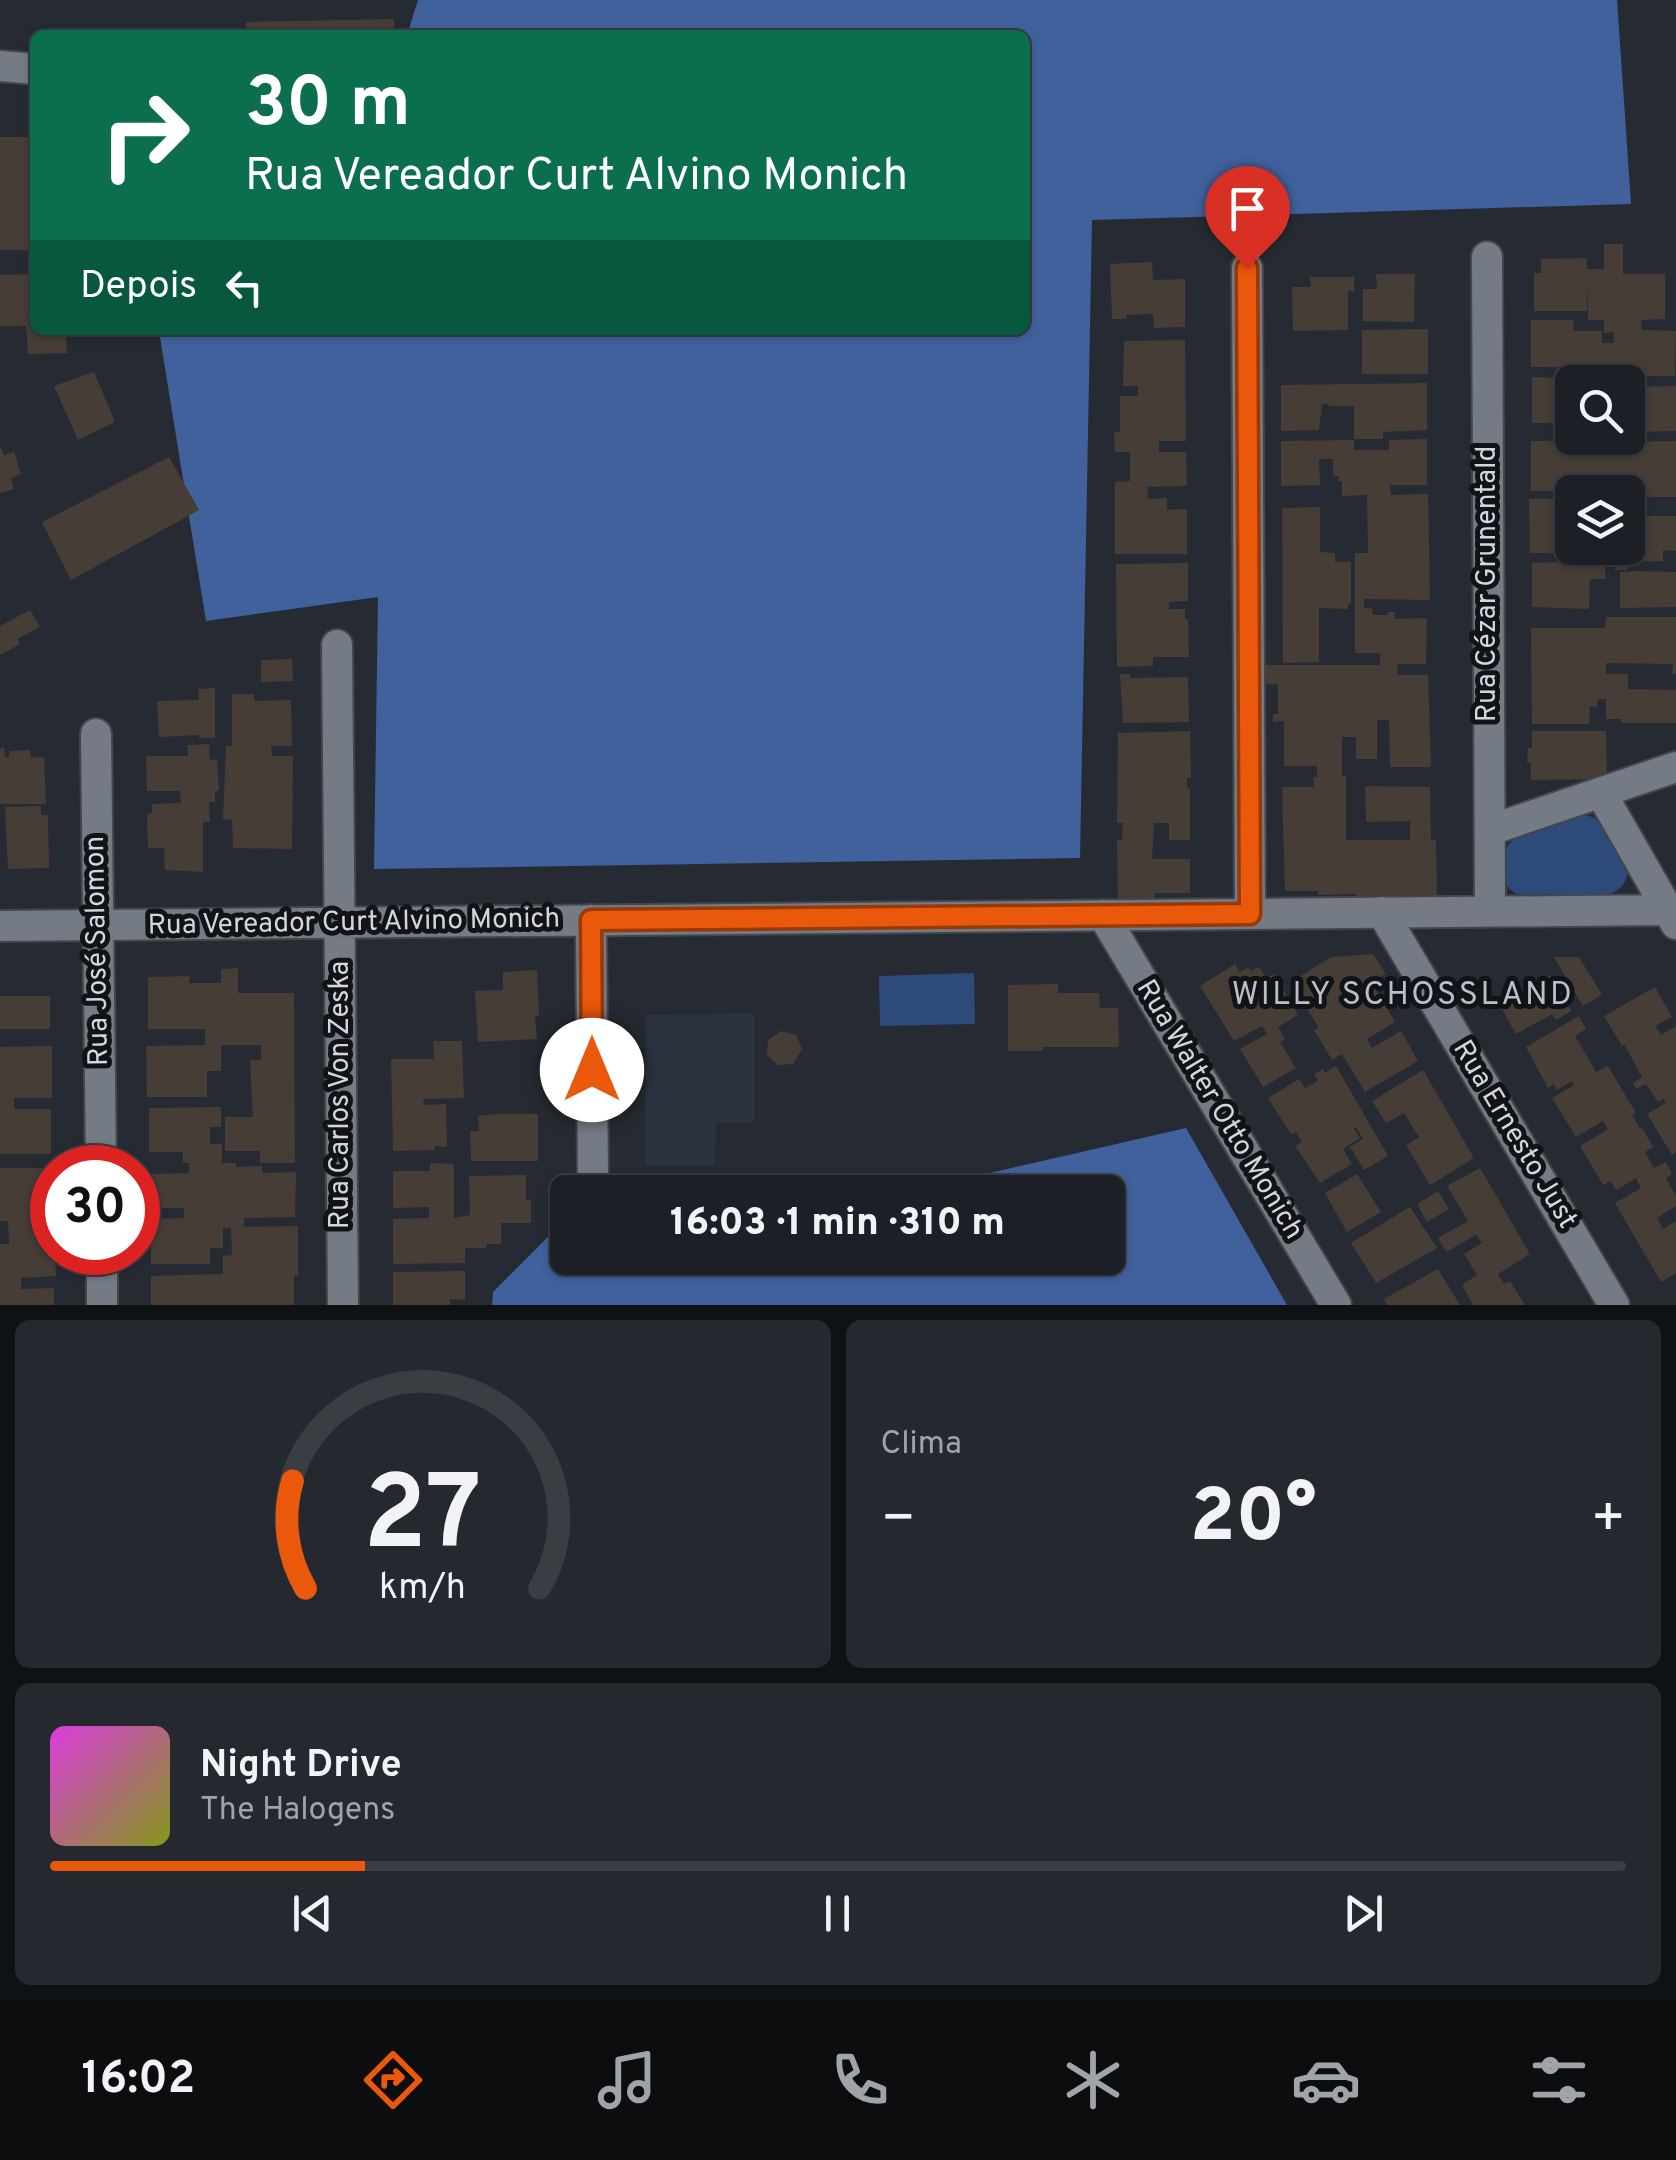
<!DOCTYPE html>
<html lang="pt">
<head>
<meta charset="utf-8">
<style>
	body { margin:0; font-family:Overpass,sans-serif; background:#25282e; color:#f1f3f6; height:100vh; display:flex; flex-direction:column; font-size:38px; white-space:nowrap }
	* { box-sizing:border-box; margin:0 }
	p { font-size:32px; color:#a0a3a7 }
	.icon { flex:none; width:55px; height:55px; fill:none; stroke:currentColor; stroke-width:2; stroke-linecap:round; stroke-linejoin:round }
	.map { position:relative; height:1305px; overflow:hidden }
	.panel { display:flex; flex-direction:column; gap:15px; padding:15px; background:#0f1215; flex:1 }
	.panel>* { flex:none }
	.banner { position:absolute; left:30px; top:30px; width:1000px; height:305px; border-radius:15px; box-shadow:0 2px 8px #0004,0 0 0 2px #3a3e43; background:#0b6e4f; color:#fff; overflow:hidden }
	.fabs { position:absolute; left:1555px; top:365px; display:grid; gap:20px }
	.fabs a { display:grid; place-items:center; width:90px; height:90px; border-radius:15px; background:#1c2026; box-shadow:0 2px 8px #0004,0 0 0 2px #3a3e43; font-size:50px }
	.speed { position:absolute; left:30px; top:1145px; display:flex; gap:20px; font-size:50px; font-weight:700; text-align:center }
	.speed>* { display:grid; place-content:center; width:130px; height:130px; border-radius:50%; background:#1c2026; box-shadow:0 2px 8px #0004,0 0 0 2px #3a3e43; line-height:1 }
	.speed .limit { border:15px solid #d22; background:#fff; color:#111 }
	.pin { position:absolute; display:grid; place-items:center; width:85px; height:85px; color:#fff; margin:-102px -42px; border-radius:50% 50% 50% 0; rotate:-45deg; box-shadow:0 0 10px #0007 }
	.pin .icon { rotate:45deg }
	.me { position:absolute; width:110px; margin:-55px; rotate:0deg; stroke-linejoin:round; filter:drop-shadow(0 0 8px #0008) }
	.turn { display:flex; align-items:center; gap:35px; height:210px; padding:0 50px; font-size:45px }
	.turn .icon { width:130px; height:130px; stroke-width:2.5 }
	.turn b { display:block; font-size:70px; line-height:85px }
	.then { display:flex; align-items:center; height:95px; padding:0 50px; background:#0003; gap:20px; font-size:38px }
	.big { font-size:75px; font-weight:800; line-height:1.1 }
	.panel .widget { flex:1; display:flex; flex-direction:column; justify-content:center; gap:15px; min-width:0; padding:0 35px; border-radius:15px; background:#25282e }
	.panel .dial { align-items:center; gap:0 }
	.dial svg { height:260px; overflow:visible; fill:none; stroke:#3a3e43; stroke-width:7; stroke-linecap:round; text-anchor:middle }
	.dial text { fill:#f1f3f6; stroke:none }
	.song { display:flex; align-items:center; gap:30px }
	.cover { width:120px; height:120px; border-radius:15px; background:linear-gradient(135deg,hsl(300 70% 55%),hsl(70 70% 35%)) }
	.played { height:10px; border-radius:5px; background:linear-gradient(90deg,#ea580c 20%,#3a3e43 20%) }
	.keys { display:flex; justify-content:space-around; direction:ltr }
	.heat { display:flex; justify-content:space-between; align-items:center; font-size:55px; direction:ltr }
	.panel .tiles { flex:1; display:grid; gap:15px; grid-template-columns:1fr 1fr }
	.widget:last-child { grid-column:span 2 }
	.trip { position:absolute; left:550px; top:1175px; width:575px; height:100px; border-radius:15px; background:#1c2026; box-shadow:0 2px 8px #0004,0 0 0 2px #3a3e43; font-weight:800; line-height:100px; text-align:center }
	.menu { display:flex; height:160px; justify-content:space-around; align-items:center; background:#0b0d0f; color:#a0a3a7 }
	.menu .icon { width:70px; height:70px }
	.menu .on { color:#ea580c }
	.menu b { font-size:45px; color:#f1f3f6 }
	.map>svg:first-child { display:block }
	.built { fill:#2b3341 }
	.green { fill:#2e4a7b }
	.forest { fill:#40619c }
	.building { fill:#463d36 }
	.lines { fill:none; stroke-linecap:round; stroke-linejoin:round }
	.minor-casing { stroke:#42464d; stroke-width:34 }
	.minor { stroke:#757b85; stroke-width:30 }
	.route-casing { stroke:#983908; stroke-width:25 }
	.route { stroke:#ea580c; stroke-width:18 }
	.labels { text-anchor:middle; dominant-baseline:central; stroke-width:10; stroke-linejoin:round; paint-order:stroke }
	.street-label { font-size:28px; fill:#d3d6dc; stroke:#111317 }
	.quarter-label { font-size:32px; letter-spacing:2.5px; fill:#b8bfca; stroke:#111317 }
</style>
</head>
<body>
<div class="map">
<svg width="1676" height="1305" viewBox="0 0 1676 1305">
	<rect width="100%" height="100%" fill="#262b33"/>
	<path class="built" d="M754,1014V1122L716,1123L715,1165H645L646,1015Z"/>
	<path class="green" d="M1584,815C1605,819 1610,830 1619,847C1630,869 1633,884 1608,895L1517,894C1504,887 1505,881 1505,867C1505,859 1504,851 1509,844C1519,831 1567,820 1584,815Z
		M974,973L975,1024L880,1026L879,976Z"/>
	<path class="forest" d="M418,0H1617L1631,204L1092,220L1080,858L374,869L378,597L206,621L159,331L1025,330V35H407Z
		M1186,1128L1287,1305H492L493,1292L564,1221L567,1222L568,1258H1108V1192H917L924,1188Z"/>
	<path class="building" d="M394,19V35H246V22Z
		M0,137H28V143H35V250H0Z
		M1604,244H1623V274H1665V319L1641,320L1642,330L1676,331L1675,376H1626V382H1590V377H1580L1581,369H1576V367H1531V320H1573L1574,331H1602V343H1614L1613,332L1604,333V320H1588V281L1587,311H1534V273H1541V259L1587,258V269H1604Z
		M1152,262L1153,280L1185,279V327L1154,328L1153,314L1126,315L1127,319H1112L1110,264Z
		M35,274V330H66L67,353L28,354L26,326H0V275Z
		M1376,274H1415L1414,322L1363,321V289H1377Z
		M1310,277H1354V291H1348V330L1293,331L1292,287H1311Z
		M1428,329V374H1362V330Z
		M1185,340L1186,441H1159V452H1186L1187,486L1147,487L1148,499L1167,498V510L1187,509V554H1115V482L1130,481V452H1115L1114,432H1120V396H1138V386H1123L1124,341Z
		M94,372L115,422L78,440L54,386Z
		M1532,377L1581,379V382H1572V423H1532Z
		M1427,383V430L1383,432V439H1354V406H1328L1329,404H1322L1319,430L1281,431V385Z
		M1676,386V431L1628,432V387Z
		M1569,438H1624V442L1676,441V497H1628V492H1605V488H1593V477L1559,478L1558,491H1531V441H1569Z
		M1427,439V485H1390L1391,495L1428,494L1430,600L1364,599V608H1372L1373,615H1388V612H1395V619L1427,618L1426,664H1397L1398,675H1428L1431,767H1390L1389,720H1377V759H1356V737H1342V776H1346V840H1410V821L1366,822L1365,786L1430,787L1431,840H1436L1437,898L1357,900L1356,894L1318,895V891H1285L1282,787H1314L1313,777H1317V766H1284V721L1273,722V714H1278V684H1264L1263,665H1380V653H1355V553H1368L1367,495L1342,496V481H1338L1339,476H1334L1333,473V459H1319L1320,485L1281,486V441L1354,440V450H1389V440Z
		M0,446L4,455L14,452L21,474L11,478L14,489L0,493Z
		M169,457L199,510L71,580L42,522Z
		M1572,498V548H1628V516H1676V551L1663,550V561L1627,562V570H1615V562H1605V579H1590L1589,609L1532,607V563L1566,562L1567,553H1530L1529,499Z
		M1320,507V552L1335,553V562H1351V604L1348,603V609L1319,608V662L1283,663L1282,508Z
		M1188,563V601L1169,602V609H1185V619L1188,618L1189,657H1153V666L1117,667L1116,564Z
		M1635,571L1676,572V607L1620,608V572Z
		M30,610L40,627L17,639L20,644L0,655V626Z
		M1606,617H1676V674H1672L1673,664L1606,663V674H1628V689L1676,690V723H1621V719H1606V699H1598L1597,707L1590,706L1589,724H1532L1531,628H1605Z
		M292,659L293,681L261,682V660Z
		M1120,674H1130V678L1188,677L1189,722L1123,723Z
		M215,688V738H199V735L159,737L157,701L199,700L198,689Z
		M232,694H254V701L291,700L292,746H271L272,756H293L292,849L233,848L232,820L223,819L226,746H232Z
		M1190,731L1191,778H1187V788L1190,789V840H1169V823H1154L1152,859H1190V893H1155L1154,909L1118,908L1117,840H1122L1123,823H1117L1118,733Z
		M1532,731H1606L1607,779L1531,780V763L1527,762L1528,748H1532Z
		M209,744L210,760L217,759L219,791H215V802H209L210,822H203V872L165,870L164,848H148L147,814L152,813V804L181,803L180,791H147L146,756H188L187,745Z
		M4,747L5,757H9V751L30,750L31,758L44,757L46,804H0V749Z
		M41,806V815H48L49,868L8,869L5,807Z
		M1373,954L1386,974L1371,982L1395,1022L1367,1039L1372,1048L1401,1031L1418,1061L1365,1092L1342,1054L1332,1060L1314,1030L1319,1028L1291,982L1331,957Z
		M1554,957H1579L1602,995L1583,1006Z
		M1235,964L1240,972L1249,967L1251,971L1259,967L1266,978L1274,974L1298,1015L1278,1027L1285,1039L1280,1042L1296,1068L1263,1087L1240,1049L1267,1034L1262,1026L1234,1041L1200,986Z
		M238,968V993H294L295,1163H260V1151H225V1117H253L250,1060H261V1045H221V1071H207V1097H147L146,1046L205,1045V1029H148V977L190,976L189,983H221V969Z
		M537,970L539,1016H535L537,1039L478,1042L475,991L503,990V972Z
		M1551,975L1571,1011L1556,1020L1552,1014L1516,1034L1499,1004Z
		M1058,984V993H1099L1100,1008H1118L1119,1047H1043V1051H1008V985Z
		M1655,987L1672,1017L1655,1026L1661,1035L1676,1026V1152L1672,1155L1647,1114L1666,1103L1663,1099L1658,1102L1646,1084L1636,1089L1633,1083L1642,1077L1624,1044L1622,1046L1604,1016Z
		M0,996H50V1029H0Z
		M1579,1016L1586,1029L1575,1036L1596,1072L1608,1066L1636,1113L1632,1115L1640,1129L1642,1128L1653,1147L1645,1152L1654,1168L1666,1162L1672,1174L1666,1178L1676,1196V1206L1657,1218L1663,1229L1676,1221V1273L1661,1282L1615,1203L1641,1188L1636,1178L1616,1190L1611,1181L1603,1185L1580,1146L1608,1129L1603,1121L1576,1137L1552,1098L1574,1085L1572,1081L1557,1090L1554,1084L1548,1088L1526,1047Z
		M781,1031L796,1035L802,1049L793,1064L778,1065L767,1055L768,1040Z
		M433,1041H462L464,1098L424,1099L423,1105L446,1104L447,1147L434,1146L435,1150L393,1151L391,1059H434Z
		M52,1046V1098H14V1109H51V1154H0V1047Z
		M1336,1066L1388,1156L1364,1170L1350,1147L1363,1139L1356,1127L1354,1129L1360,1138L1343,1149L1352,1164L1320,1183L1295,1146L1302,1142L1296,1132L1291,1134L1268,1098L1299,1079L1305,1088L1318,1081L1314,1074L1323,1069L1325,1073Z
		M1423,1070L1474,1158L1430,1185L1406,1145L1419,1137L1404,1113L1386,1123L1372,1101Z
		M221,1107V1127H210V1144H222V1163H236V1167L262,1166V1173L296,1172L295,1217L244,1218V1227L298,1226V1275H294V1305H151V1276L223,1274V1256L232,1255L231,1228H223V1248H210V1264H151V1219L184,1218V1208H150V1174L189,1173V1163H183V1152H149V1108Z
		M495,1114H538V1161H471L470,1131H479L478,1116Z
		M430,1163L454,1164V1218L470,1215L469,1176L526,1175V1200H531V1223H501V1244H486L487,1248H465V1263L393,1264V1219L429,1218V1207L393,1208V1171H430Z
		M0,1168H52V1252H55L56,1276L21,1278V1289L54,1288V1305H0V1244H9L8,1221H0Z
		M1480,1168L1530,1254L1498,1274L1504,1284L1510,1281L1525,1305H1473L1462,1285L1477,1275L1464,1254L1482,1243L1476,1235L1446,1252L1438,1238L1468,1221L1447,1186Z
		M1357,1174L1381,1212L1347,1232L1325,1193Z
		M1438,1191L1449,1209L1427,1222L1417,1204Z
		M1410,1207L1437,1248L1376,1283L1351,1243Z
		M1438,1269L1460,1305H1387L1384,1299Z
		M465,1271V1300L450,1299V1305H393V1272Z"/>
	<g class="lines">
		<defs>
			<path id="minor" d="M0,66L35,69
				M1487,257L1490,911
				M1247,268L1250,914
				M337,645L343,1305
				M96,734L101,1168
				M1601,793L1676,924
				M1490,830L1676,767
				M1382,912L1614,1305
				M1103,915L1336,1305
				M591,920L593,1182
				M0,926L1668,910
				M102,1252V1305"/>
		</defs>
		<use href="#minor" class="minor-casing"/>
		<use href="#minor" class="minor"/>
	</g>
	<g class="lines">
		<defs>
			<path id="route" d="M592,1070L591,920L1250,914L1247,268"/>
		</defs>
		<use href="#route" class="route-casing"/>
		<use href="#route" class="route"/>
	</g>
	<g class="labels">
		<g class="street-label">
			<text transform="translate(1488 584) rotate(-90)">Rua Cézar Grunentald</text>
			<text transform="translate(354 923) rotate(-1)">Rua Vereador Curt Alvino Monich</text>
			<text transform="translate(98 951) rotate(-91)">Rua José Salomon</text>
			<text transform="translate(341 1095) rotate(-90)">Rua Carlos Von Zeska</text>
			<text transform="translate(1219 1110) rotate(59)">Rua Walter Otto Monich</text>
			<text transform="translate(1514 1135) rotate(59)">Rua Ernesto Just</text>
		</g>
		<g class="quarter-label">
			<text x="1403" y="996">WILLY SCHOSSLAND</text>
		</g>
	</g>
</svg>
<div class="fabs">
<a><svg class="icon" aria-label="search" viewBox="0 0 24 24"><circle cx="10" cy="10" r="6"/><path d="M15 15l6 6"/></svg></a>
<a><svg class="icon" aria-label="layers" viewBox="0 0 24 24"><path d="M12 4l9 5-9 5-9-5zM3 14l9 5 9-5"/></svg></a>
</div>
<div class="speed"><div class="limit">30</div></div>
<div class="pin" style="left:1247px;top:268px;background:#d93025"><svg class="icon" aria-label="arrive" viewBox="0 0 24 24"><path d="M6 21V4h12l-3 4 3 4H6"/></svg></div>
<svg class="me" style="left:592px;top:1070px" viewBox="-20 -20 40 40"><circle r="19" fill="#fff"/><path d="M0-13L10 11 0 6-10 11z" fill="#ea580c"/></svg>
<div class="trip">16:03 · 1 min · 310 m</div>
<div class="banner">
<div class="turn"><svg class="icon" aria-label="right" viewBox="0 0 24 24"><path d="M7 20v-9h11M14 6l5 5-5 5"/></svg><div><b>30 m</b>Rua Vereador Curt Alvino Monich</div></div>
<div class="then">Depois<svg class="icon" aria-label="left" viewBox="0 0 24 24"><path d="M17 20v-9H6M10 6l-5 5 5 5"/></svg></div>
</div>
</div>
<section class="panel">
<div class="tiles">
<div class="widget dial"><svg viewBox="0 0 100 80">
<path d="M14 69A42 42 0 1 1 86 69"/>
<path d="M14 69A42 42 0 0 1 10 36" stroke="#ea580c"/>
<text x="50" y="56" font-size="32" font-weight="700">27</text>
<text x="50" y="72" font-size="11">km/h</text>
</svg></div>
<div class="widget"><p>Clima</p>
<div class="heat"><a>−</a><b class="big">20°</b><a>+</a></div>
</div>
<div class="widget">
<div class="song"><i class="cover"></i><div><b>Night Drive</b><p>The Halogens</p></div></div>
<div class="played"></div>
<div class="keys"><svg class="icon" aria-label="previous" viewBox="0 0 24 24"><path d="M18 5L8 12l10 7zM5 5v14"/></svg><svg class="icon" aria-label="pause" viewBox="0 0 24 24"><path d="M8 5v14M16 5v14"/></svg><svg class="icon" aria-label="next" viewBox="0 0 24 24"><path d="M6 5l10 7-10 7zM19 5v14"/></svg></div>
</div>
</div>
</section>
<nav class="menu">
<b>16:02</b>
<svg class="icon on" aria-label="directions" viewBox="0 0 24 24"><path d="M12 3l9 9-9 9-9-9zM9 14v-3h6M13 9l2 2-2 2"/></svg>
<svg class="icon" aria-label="music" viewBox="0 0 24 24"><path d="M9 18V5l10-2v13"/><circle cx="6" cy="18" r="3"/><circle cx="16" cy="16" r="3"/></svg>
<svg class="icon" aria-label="phone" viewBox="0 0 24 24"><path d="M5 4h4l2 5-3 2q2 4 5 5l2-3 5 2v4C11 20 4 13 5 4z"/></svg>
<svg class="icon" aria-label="climate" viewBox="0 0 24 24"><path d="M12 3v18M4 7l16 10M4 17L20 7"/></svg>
<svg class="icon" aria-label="car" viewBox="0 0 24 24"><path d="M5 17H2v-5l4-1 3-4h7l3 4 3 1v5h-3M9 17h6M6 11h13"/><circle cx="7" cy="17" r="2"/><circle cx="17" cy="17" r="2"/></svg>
<svg class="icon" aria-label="filters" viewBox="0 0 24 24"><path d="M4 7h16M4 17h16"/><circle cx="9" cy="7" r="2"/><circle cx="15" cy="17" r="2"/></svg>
</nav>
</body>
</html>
